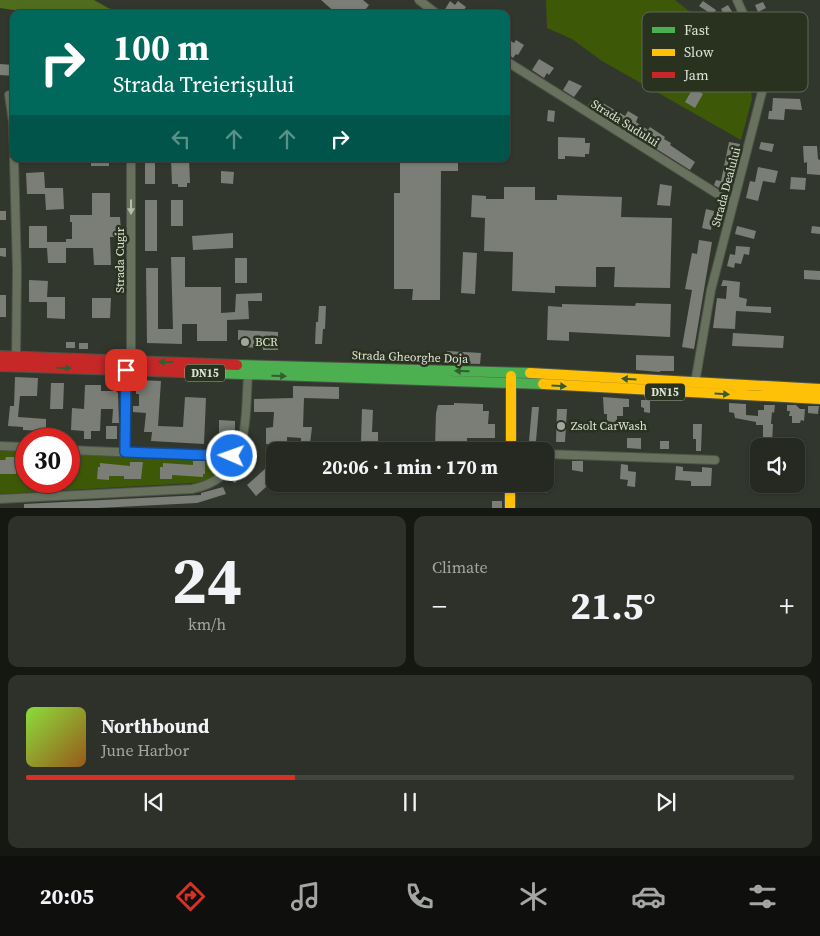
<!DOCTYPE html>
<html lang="en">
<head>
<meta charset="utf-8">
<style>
	body { margin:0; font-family:"Source Serif 4",serif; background:#2e312a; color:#f1f3f6; height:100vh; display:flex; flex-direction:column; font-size:19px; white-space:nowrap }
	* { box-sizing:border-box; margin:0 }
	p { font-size:16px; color:#a4a6a5 }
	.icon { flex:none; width:28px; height:28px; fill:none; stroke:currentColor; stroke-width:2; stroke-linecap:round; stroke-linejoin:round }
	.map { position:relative; height:508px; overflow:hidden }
	.drawer { display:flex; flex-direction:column; gap:8px; padding:8px; background:#151713; flex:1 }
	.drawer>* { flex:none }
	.banner { position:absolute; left:10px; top:10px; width:500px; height:152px; border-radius:10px; box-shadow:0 1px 4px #0004,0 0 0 1px #424540; background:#00695c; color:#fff; overflow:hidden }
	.fabs { position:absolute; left:750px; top:438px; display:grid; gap:10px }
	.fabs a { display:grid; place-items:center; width:55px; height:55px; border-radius:10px; background:#262922; box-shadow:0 1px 4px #0004,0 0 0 1px #424540; font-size:25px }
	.speed { position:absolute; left:15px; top:428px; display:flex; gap:10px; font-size:25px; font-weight:700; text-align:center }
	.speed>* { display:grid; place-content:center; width:65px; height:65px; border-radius:50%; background:#262922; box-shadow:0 1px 4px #0004,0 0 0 1px #424540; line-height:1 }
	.speed .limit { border:8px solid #d22; background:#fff; color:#111 }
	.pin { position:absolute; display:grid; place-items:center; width:42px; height:42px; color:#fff; margin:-21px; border-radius:10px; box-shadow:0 2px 8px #0006 }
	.me { position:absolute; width:55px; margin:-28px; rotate:272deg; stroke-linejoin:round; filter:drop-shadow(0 0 4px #0008) }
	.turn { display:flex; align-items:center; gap:18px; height:105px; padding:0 20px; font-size:22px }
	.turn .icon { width:65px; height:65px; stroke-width:2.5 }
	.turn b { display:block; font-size:35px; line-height:42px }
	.lanes { display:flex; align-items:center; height:48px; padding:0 20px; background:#0003; justify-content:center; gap:25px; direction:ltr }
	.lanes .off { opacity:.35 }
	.big { font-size:38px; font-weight:700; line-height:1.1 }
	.drawer .tile { flex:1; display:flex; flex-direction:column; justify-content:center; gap:8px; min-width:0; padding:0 18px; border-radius:10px; background:#2e312a }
	.drawer .dial { align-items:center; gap:0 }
	.dial b { font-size:65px; line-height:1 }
	.song { display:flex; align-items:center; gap:15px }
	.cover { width:60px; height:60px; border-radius:8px; background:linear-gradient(135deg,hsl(90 70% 55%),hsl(30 70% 35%)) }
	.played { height:5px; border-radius:2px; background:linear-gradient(90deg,#d93025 35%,#424540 35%) }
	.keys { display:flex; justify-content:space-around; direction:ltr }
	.heat { display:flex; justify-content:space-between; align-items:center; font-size:28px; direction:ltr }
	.drawer .tiles { flex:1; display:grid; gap:8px; grid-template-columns:1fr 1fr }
	.tile:last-child { grid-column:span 2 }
	.trip { position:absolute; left:266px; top:442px; width:288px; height:50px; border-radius:10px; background:#262922; box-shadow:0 1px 4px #0004,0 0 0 1px #424540; font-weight:700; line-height:50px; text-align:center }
	.dock { display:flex; height:80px; justify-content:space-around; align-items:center; background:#0f100e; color:#a4a6a5 }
	.dock .icon { width:35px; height:35px }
	.dock .on { color:#d93025 }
	.dock b { font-size:22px; color:#f1f3f6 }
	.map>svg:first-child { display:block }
	.green { fill:#3d5806 }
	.forest { fill:#506d1d }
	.building { fill:#7b7e76 }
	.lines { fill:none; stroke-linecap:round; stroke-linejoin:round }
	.street-casing { stroke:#4e5249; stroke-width:10 }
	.fast-casing { stroke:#4e5249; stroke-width:12 }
	.slow-casing { stroke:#4e5249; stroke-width:12 }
	.jam-casing { stroke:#4e5249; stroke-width:12 }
	.street { stroke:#68705e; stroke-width:8 }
	.fast { stroke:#4caf50; stroke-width:10 }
	.slow { stroke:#ffc107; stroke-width:10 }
	.jam { stroke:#c62828; stroke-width:10 }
	.oneway { fill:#b5bbad }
	.oneway2 { fill:#355d30 }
	.route-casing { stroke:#114b97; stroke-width:12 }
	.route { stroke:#1a73e8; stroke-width:9 }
	.poi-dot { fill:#a2a79c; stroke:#29311f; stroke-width:2 }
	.labels { text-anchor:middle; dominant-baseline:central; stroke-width:5; stroke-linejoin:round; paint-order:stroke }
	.shield { fill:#29311f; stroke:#a8aea0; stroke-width:1 }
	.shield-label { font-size:11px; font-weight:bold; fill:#dee4d8 }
	.street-label { font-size:12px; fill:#dee4d8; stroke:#29311f }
	.poi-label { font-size:12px; fill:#dee4d8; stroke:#29311f; text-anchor:start }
	.key { fill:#29311f; stroke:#5f6756; stroke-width:1 }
	.key-label { font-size:14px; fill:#dee4d8 }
</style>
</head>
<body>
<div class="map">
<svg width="820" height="509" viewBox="0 0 820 509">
	<rect width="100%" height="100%" fill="#32372d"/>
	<path class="green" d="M546,0H675L698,18L705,28L744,34L752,99L741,140L602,61L572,39L547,28Z
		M0,450L26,451V481H69V453L211,459L220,462L223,469C217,480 203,482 192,483L0,494Z"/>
	<path class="forest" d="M0,0H94L108,8L129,14H41L0,8Z"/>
	<path class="building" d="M321,0H363L369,5L362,14H337Z
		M450,1L455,5L458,1L466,7L461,14H447L444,11Z
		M703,1L716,10L713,15L699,6Z
		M763,2L766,8L758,12L755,5Z
		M728,5L734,15L727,19L721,9Z
		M506,38L514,43L516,40L524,45L518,55L516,54L513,58L506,52Z
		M539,59L554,68L549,75L547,73L544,78L532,70Z
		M0,64L14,65V76L0,75Z
		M569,80L582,86L574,97L563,90Z
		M693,88L703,94L695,108L685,102Z
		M773,98L800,99L802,110L785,109L784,120L768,119L769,111H772Z
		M595,99L600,103L601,102L625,116L628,111L638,117L636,122L648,130L650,127L665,137L664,139L671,143L670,145L695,162L690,170L590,107L588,105L592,100Z
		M548,110L555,111L554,122L547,121Z
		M558,137L585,138V143H590L589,154H585V157L565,156V159H558Z
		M729,142L740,144L729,192H726L714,185L716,180L721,181Z
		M761,142L774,144L772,152L759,149Z
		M803,146H817L818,159L820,160V175L807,174V162L804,163Z
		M91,159H109V166H91Z
		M145,159H155V184H145Z
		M171,159H189L190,183H187V187H178V184H172Z
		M400,159H458V171H441L440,300H412L413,289H394V193H400Z
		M758,167L778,171L775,183L763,181L758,201L746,198L750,181L755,182Z
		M221,171L234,172L233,184L221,183Z
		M44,172L45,188H63L64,209L46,210L45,194H27L26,173Z
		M791,177L806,178L805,190L790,189Z
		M660,184L672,186L670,206L657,205Z
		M504,187H535V200H557V195L622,197L621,217L672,218L670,288L614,287L615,267H596V287L555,286V293L512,291L513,252L484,251L485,218L471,217L472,195L486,196V199H504Z
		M92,193H110V217H120L121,231H125V237H110L111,265H94L93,248H66V263H48L47,248H29V226H47V242H66V239H72V222H70V215H92Z
		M145,200H157V251H145Z
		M171,200H183V226H171Z
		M706,209L714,211L711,230L702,228Z
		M0,211H6V220H0Z
		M737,226L756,231L754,239L735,234Z
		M812,226L820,227V234L811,233Z
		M233,233V248L193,250L192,236Z
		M699,240L712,242L694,349L682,347L692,290L685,289L692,253L697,254Z
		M736,246L750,247L749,255L744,254L741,264L735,263L734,268L727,266L730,254L735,255Z
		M0,248H6V257L0,256Z
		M463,252L477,253L475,294L461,293Z
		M171,257H185V287H221V313L235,312L236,294L262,293V301H248L249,319L227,320V341H197V324H182V344L147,343L146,268H158V329H173Z
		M235,258H247V283H235Z
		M804,270L820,271V280L804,279Z
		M29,280L48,281L47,297H65V319L47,318V302H29Z
		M723,280L740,282L739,297L747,299L746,306L771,307V313L736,311L735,329L713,328L717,298L726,299L727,286H721Z
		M0,295H6V317H0Z
		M92,298H111L110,318H92Z
		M636,303L671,304L670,337L569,332V341L547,340L548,306L562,307V304L635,306Z
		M319,306H326L325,329H323L322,344H315L316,322H318Z
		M238,330L278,332V350H263V348L241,347V340H238Z
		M733,333L784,336L783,348L732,346Z
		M66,342H75V348H66Z
		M79,343H88V349H79Z
		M447,351L481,353L480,364L446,363Z
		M636,355L674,356V371H660V372L636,370Z
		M418,356H426V363L418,362Z
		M15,377L38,378L37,396H20L18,417L46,419V431L23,430V427L8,426L10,406H14Z
		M139,380L161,381L158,426L183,427L185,397L206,398L204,444L151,441L152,432H144L146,413L133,412V406H139V394H136V385H139Z
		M51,383H64L63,409H50Z
		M85,385H101V391H116L118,393L119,423H112L113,409H101L100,431H91V439H84V431L71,430L72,408L84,409Z
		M293,386L339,387V399L304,398L303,427H312L310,444H301V438L287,437V445L266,444V428L273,427L274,412H254V399L293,398Z
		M603,397L629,399V407H623V416H617V426L607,425V414H604Z
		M641,400H650V413L644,412V408L641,407Z
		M454,403L483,404V411H489L488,424H495V438H467V448L435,447L436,413L438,405H454Z
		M729,403L746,404V415L758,416V410H764V405H775L774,413L772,412L771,424H773L772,444H763V425H756V422L735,418L734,413L729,412Z
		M787,405H796L800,409H805L804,421L801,420L800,423H792V416H789L790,411H787Z
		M808,406H819L818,414L808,413Z
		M532,407H539L536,441H529Z
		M362,409L373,410L372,432H378V442L361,441Z
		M557,409H567L565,442H556Z
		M219,420L235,421V438L219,437Z
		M693,424H702L701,451H696V439H693Z
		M106,426H117V439H106Z
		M627,438H641V449L627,448Z
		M660,441H669V449H660Z
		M6,457H18L17,470H16V474H0V460H5Z
		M69,459H79L77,475H69Z
		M275,460V479L256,496L247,485Z
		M193,461H205V474H203V477L172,475V479H160V467H163V463L193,465Z
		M241,461L247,465L235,483L229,479Z
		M572,461H583V472L572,470Z
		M130,462H143L141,479H124V476H109V480L97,479L98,467H100V463L130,466Z
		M621,464L628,465V471L636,472L635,487L627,486L628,480L620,479Z
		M676,466L683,467V471L702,472V467L712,468L711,486H691V481L675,480Z
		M525,484H547V493H526Z
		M223,487L226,494L197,503L78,509H24V504L201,495V493Z
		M492,501H502V509H492Z"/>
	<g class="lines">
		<defs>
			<path id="street" d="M419,0L437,14
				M506,61L727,200L733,201
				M9,95L13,122L14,155
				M14,159L17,270L16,359
				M131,159V360
				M695,383L711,290L763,88V68L759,49L737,0
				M0,446L26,447
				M69,450L237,457
				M125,452L126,370
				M545,454L715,460
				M0,499L192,489C250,478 245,421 248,375"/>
			<path id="fast" d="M237,365L530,373
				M213,373L543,384"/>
			<path id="slow" d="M530,373L820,389
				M511,376V451
				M543,384L820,399
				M510,484V509"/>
			<path id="jam" d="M0,356L237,365
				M0,366L213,373"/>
		</defs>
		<use href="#street" class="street-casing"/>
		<use href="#fast" class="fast-casing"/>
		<use href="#slow" class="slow-casing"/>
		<use href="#jam" class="jam-casing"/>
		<use href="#street" class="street"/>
		<use href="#fast" class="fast"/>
		<use href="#slow" class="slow"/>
		<use href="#jam" class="jam"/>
	</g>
	<defs><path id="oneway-solid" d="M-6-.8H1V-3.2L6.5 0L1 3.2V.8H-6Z" transform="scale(1.25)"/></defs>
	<use class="oneway" href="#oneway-solid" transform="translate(131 207) rotate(90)"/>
	<g class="oneway2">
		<use href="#oneway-solid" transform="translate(166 362) rotate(-178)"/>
		<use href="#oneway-solid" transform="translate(64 368) rotate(2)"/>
		<use href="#oneway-solid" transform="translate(462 371) rotate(-178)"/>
		<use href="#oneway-solid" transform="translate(279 376) rotate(2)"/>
		<use href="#oneway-solid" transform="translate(629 379) rotate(-177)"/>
		<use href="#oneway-solid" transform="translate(559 386) rotate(4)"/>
		<use href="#oneway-solid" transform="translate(722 394) rotate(3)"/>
	</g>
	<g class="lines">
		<defs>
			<path id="route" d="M126,370L125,452L232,456"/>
		</defs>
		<use href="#route" class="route-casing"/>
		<use href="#route" class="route"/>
	</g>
	<g class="poi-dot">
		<circle cx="245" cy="342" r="5"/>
		<circle cx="561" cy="426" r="5"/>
	</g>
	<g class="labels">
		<g class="shield">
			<rect x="185" y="364.5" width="40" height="17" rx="4"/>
			<rect x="645" y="383.5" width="40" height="17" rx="4"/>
		</g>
		<g class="shield-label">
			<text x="205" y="373">DN15</text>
			<text x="665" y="392">DN15</text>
		</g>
		<g class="street-label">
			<text transform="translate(625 123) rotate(32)">Strada Sudului</text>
			<text transform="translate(726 187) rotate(-75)">Strada Dealului</text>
			<text transform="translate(120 260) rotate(-90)">Strada Cugir</text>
			<text transform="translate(410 357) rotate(2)">Strada Gheorghe Doja</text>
		</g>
		<g class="poi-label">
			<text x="255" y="342">BCR</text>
			<text x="571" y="426">Zsolt CarWash</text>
		</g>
	</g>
	<rect x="642" y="12" width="166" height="80" rx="8" class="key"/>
	<rect x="652" y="27" width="23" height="6" fill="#4caf50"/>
	<rect x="652" y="49" width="23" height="7" fill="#ffc107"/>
	<rect x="652" y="72" width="23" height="6" fill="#c62828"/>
	<g class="key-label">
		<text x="684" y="35">Fast</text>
		<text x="684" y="57">Slow</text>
		<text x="684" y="80">Jam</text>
	</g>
</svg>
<div class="fabs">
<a><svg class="icon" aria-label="sound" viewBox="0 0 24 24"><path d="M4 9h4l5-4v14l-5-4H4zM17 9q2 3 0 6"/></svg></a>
</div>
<div class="speed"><div class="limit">30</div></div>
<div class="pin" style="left:126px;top:370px;background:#d93025"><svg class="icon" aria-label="arrive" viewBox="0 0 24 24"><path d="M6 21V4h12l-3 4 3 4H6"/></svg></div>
<svg class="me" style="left:232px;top:456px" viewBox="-20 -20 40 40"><circle r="17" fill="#1a73e8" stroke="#fff" stroke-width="3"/><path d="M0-11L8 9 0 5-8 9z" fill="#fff"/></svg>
<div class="trip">20:06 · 1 min · 170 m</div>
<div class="banner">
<div class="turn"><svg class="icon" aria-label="right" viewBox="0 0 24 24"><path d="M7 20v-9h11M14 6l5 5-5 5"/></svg><div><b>100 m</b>Strada Treierișului</div></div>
<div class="lanes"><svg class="icon off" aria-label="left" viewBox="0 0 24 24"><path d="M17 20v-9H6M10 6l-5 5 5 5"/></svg><svg class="icon off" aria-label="ahead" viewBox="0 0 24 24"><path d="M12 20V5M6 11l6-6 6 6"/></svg><svg class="icon off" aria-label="ahead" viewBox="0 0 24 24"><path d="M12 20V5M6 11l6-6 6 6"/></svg><svg class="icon" aria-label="right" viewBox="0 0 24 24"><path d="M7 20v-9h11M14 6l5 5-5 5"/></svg></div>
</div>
</div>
<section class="drawer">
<div class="tiles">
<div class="tile dial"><b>24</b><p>km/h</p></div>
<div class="tile"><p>Climate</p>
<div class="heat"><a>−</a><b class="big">21.5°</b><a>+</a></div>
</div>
<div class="tile">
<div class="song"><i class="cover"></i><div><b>Northbound</b><p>June Harbor</p></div></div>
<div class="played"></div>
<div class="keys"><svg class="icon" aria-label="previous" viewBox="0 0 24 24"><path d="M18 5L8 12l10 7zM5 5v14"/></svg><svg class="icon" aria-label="pause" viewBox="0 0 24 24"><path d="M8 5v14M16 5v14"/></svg><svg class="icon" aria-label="next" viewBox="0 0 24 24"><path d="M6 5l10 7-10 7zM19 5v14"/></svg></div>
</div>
</div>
</section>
<nav class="dock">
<b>20:05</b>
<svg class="icon on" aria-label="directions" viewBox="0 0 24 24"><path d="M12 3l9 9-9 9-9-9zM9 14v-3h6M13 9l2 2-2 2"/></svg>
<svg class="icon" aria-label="music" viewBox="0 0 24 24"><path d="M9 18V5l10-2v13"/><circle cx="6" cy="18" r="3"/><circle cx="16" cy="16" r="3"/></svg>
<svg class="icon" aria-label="phone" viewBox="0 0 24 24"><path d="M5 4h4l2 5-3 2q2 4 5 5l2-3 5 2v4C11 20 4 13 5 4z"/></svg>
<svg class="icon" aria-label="climate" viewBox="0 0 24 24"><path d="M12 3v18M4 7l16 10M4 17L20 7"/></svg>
<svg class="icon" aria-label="car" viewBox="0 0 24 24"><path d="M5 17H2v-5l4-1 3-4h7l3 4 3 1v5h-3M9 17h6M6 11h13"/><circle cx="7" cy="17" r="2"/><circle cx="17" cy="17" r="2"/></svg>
<svg class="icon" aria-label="filters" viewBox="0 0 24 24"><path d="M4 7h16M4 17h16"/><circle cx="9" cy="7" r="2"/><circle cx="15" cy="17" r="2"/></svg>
</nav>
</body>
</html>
